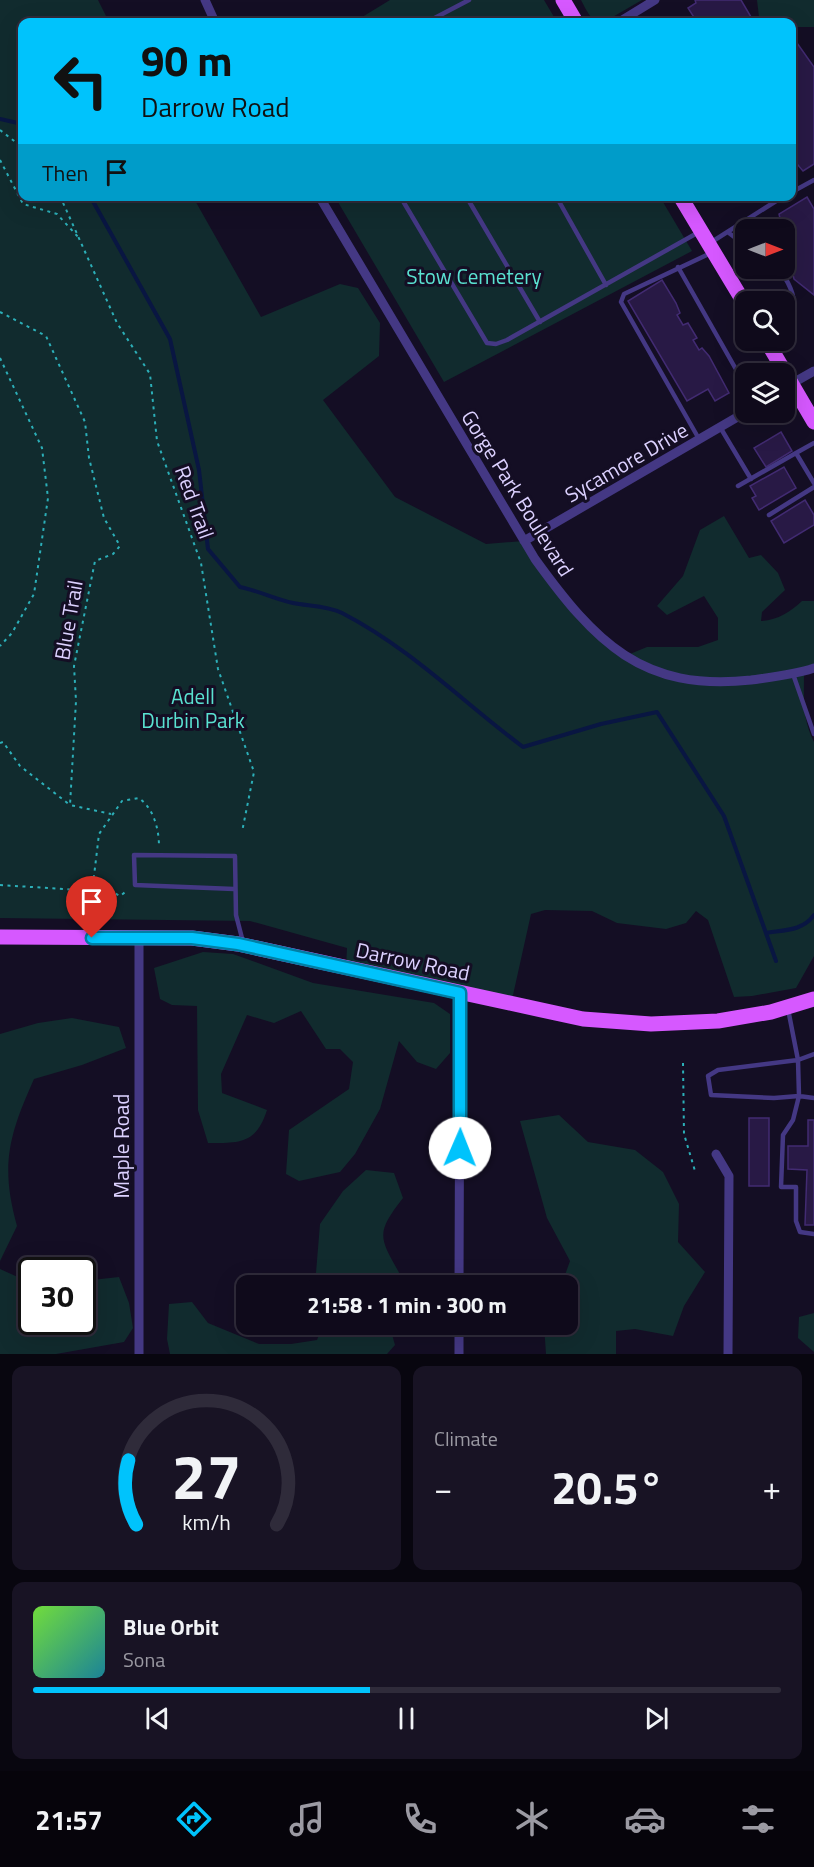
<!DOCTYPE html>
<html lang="en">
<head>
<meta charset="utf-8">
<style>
	body { margin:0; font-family:"Titillium Web",sans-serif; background:#181324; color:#f1f3f6; height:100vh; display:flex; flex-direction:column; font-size:22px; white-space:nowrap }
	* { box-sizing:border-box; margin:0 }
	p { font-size:20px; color:#9b9aa3 }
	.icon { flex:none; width:33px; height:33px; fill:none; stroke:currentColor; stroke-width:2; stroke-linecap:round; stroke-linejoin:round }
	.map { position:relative; height:1354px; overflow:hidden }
	.panel { display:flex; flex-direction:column; gap:12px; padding:12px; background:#08060f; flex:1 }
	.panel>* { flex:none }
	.banner { position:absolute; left:18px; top:18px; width:778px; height:183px; border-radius:12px; box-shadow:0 6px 24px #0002,0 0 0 2px #2f2b3a; background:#00c3fc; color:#111; overflow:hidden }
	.needle { width:39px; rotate:90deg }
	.tools { position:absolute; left:735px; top:219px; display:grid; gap:12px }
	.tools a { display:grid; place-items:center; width:60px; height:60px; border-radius:12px; background:#0f0a1b; box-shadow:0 6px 24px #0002,0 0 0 2px #2f2b3a; font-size:30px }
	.speed { position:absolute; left:18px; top:1257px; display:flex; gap:12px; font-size:30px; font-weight:700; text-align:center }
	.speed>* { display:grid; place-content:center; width:78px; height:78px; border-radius:50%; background:#0f0a1b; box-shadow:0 6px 24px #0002,0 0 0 2px #2f2b3a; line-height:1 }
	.speed .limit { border:3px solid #111; border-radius:9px; background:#fff; color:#111 }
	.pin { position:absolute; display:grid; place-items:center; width:51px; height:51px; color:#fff; margin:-62px -26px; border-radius:50% 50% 50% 0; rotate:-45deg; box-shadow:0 0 6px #0007 }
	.pin .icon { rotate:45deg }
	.me { position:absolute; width:66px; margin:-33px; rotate:1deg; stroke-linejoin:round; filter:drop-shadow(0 0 4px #0008) }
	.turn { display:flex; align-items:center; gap:21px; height:126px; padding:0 24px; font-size:27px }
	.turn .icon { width:78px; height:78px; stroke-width:2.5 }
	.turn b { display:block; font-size:42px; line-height:51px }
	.then { display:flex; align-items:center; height:57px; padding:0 24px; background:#0003; gap:12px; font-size:22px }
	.big { font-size:45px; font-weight:700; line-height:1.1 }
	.panel .card { flex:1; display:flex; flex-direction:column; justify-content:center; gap:9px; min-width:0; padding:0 21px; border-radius:12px; background:#181324 }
	.panel .dial { align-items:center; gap:0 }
	.dial svg { height:156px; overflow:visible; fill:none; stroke:#2f2b3a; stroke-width:7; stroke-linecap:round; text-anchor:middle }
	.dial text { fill:#f1f3f6; stroke:none }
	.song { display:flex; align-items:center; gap:18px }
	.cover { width:72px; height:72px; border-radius:9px; background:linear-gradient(135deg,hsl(100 70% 55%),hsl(190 70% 35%)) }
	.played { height:6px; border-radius:3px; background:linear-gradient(90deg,#00c3fc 45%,#2f2b3a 45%) }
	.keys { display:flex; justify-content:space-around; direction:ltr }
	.heat { display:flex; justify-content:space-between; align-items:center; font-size:33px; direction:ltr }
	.panel .tiles { flex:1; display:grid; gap:12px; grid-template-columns:1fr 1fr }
	.card:last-child { grid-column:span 2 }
	.trip { position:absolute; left:236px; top:1275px; width:342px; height:60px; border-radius:12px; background:#0f0a1b; box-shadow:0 6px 24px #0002,0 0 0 2px #2f2b3a; font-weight:700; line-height:60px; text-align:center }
	.tabs { display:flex; height:96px; justify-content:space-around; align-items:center; background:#06040b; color:#9b9aa3 }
	.tabs .icon { width:42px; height:42px }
	.tabs .active { color:#00c3fc }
	.tabs b { font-size:27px; color:#f1f3f6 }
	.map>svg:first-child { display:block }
	.green { fill:#112b2e }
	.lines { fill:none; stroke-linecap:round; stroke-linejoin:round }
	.stream { stroke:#091642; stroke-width:4 }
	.building { fill:#281945; stroke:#422b72; stroke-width:1.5 }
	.path { stroke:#2cafb8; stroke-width:2; stroke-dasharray:3 4.5; stroke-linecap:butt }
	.service { stroke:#443884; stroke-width:4.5 }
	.minor { stroke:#443884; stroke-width:9 }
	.primary { stroke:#d658ff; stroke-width:15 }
	.route-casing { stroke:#007fa4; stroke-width:15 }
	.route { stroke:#00c3fc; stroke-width:10 }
	.labels { text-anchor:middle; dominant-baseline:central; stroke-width:6; stroke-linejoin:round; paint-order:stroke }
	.park-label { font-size:21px; fill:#5ae2d1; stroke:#140e24 }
	.street-label { font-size:21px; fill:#dcd1ff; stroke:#140e24 }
</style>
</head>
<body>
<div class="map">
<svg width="814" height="1354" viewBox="0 0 814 1354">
	<rect width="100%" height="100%" fill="#140e24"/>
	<path class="green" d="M0,0H98L109,22H22V196L193,197L261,317L340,284L358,288L380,323L379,356L323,400L395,497L486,544L524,541L551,580L625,656L647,647H698L718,640V618L704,596L667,615L657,606L683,576L700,530L724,516L749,558L761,555L778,573L785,590L762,612L761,621C778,620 790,612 802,601H814V668L804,672C804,699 802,718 814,742V956L796,988L752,996L734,997L708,920L696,911L686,923L666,929L617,923L592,911L545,910L531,914L511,1004L346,968L347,948L250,921L0,918Z
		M390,0H544L557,22H354Z
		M581,0H642L604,22C591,23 587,11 581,0Z
		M757,0H814V27H792V22H765L759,17Z
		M335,197H660L692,251L444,382Z
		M203,952L233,954L313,983L434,1003L450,1014V1053L436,1069L417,1062L399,1041L380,1109L355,1154L340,1172L299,1181L286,1174L289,1130L349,1089L353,1062L340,1049H326L301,1011L274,1023L247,1015L221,1074L222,1093L267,1110C256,1144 240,1143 208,1143L198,1110L197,1006L172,1005L160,999L154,968Z
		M72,1018L119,1027L126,1048L82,1065L34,1079C9,1135 0,1165 17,1226L0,1261V1034L38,1023Z
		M559,1115L588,1142L635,1150L663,1172L679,1204L678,1242L705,1272L684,1306L673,1336L635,1329L616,1331V1354H546L544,1325L567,1324V1286L550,1285L565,1275L570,1261L547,1218L520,1121Z
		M366,1170L394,1173L403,1198C375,1234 379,1237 401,1276L386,1285C363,1280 339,1286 315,1285L320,1224L343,1191Z
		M0,1269L31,1283L32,1322H82L83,1281L119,1277L129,1303L133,1328L124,1342L56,1354H0Z
		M192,1302L208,1323L259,1344H291L317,1340L323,1325L389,1324L395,1345L387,1354H170L167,1339L169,1304Z
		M814,1313V1352L798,1338L799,1317Z"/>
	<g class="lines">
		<path class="stream" d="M0,119L22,124
			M90,196L170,339L199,470L208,549L240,587C259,591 275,599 293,603C308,606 328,606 342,613C410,648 463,702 523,747L601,724L657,712L724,816L776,961
			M766,933C784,930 803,931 814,915"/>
	</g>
	<path class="building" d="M695,0H741L754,22H697L688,8L696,3Z
		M797,43L814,67V164L803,171L792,158L796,152L792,145V46Z
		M807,197L814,209V295L794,279L779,214Z
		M662,280L676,303L680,313L677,315L683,325L688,323L697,338L693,340L699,350L702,348L709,356L729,393L715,401L708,389L687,401L628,301Z
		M781,432L792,451L766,467L754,448Z
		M784,467L796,488L759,510L752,498L756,496L750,486Z
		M805,500L814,515V525L784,543L771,521Z
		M749,1118H769V1186H749Z
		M808,1120H814V1225H805L807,1170L788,1169V1146H808Z"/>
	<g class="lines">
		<path class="path" d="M0,130L22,147
			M0,160L23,204L57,214L79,238
			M60,196L117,323L150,374L157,441L201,563L218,669L254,772L242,832
			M0,312L46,336L85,422L89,458L104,518L120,546L113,554L95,561L74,666L76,701L70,805L111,814
			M0,358L42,448L48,498L34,594L12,633L0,646
			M0,743L3,742L20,766L70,805
			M89,880L120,896L128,890
			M0,885L79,890L94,876L99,834L122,801L139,798C154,809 159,829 159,847
			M683,1063L684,1134L695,1171"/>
		<path class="service" d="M427,22L469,0
			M792,192L814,180
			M400,196L487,343L496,344L507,340L699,232
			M466,196L540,322
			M556,196L606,285
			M729,233L746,246
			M710,243L784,196
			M678,267L746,387
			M778,268C796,290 801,313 784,338
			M773,348L782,340
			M720,427L751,479
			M699,439L621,302L624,294L711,253
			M796,453L814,443
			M738,486L796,453L814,483
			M769,515L814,487
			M793,674L814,734
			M234,889L135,885L134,855L235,856L236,915L243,942
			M788,1009L798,1060L799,1096L814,1098
			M814,1054L798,1060L718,1070L708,1076L711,1095L774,1098L799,1096L793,1120L783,1135L781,1187H796V1221L800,1232L814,1234"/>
		<path class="minor" d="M205,0L215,22
			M619,22L655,0
			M319,196L535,559C595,642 642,692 751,680C772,677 794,675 814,668
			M784,388L814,371
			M524,541L746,412
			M139,938V1354
			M716,1154L729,1176L728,1354
			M459,1286L460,993
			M459,1324V1354"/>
		<path class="primary" d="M563,0L576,22
			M680,196L746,306
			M766,340L814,422
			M0,937L192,938L238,944L583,1019L651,1024L718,1021L771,1012L814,999"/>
	</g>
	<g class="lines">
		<defs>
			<path id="route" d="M92,938H192L238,944L460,993V1148"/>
		</defs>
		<use href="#route" class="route-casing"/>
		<use href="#route" class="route"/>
	</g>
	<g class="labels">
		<g class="park-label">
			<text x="474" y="276">Stow Cemetery</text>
			<text x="193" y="696">Adell<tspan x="193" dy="24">Durbin Park</tspan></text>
		</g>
		<g class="street-label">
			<text transform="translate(626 462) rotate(-30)">Sycamore Drive</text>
			<text transform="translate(518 493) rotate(58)">Gorge Park Boulevard</text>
			<text transform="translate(195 502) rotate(70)">Red Trail</text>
			<text transform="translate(68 620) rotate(-80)">Blue Trail</text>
			<text transform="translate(413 961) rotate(12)">Darrow Road</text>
			<text transform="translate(121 1146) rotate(-90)">Maple Road</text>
		</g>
	</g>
</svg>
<div class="tools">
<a><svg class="needle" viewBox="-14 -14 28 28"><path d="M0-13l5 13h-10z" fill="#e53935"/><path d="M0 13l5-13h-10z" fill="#9b9aa3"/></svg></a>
<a><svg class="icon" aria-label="search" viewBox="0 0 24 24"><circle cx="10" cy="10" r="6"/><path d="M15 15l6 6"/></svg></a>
<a><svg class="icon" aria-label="layers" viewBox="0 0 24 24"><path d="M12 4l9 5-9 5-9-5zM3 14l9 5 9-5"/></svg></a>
</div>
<div class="speed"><div class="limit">30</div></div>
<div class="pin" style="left:92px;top:938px;background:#d93025"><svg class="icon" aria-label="arrive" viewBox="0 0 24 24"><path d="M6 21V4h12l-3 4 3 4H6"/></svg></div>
<svg class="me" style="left:460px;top:1148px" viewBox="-20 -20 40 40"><circle r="19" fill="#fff"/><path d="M0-13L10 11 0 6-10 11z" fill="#00c3fc"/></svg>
<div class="trip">21:58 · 1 min · 300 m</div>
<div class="banner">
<div class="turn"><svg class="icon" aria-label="left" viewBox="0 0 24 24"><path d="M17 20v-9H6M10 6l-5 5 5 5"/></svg><div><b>90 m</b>Darrow Road</div></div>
<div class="then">Then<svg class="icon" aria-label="arrive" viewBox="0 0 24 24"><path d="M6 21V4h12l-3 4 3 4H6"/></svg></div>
</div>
</div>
<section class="panel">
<div class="tiles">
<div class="card dial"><svg viewBox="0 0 100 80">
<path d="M14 69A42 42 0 1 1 86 69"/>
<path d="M14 69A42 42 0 0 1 10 36" stroke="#00c3fc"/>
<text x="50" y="56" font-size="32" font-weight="700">27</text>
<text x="50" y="72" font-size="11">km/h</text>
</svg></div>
<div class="card"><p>Climate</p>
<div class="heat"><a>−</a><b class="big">20.5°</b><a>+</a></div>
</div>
<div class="card">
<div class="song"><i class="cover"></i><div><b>Blue Orbit</b><p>Sona</p></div></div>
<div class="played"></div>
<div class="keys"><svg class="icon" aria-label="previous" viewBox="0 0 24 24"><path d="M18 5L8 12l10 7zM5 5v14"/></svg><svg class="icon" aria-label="pause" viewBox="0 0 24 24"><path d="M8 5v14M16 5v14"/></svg><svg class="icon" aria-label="next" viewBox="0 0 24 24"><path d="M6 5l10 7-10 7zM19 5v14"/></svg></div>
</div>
</div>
</section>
<nav class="tabs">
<b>21:57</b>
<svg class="icon active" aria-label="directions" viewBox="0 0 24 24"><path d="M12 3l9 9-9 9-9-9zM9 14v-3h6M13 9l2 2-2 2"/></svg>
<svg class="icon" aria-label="music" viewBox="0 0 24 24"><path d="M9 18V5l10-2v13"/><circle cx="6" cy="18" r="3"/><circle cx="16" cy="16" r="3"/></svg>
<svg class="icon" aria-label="phone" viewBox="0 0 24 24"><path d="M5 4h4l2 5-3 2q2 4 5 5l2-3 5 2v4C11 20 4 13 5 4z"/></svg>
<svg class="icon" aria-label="climate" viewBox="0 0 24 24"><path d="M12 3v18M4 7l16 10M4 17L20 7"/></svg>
<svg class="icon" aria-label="car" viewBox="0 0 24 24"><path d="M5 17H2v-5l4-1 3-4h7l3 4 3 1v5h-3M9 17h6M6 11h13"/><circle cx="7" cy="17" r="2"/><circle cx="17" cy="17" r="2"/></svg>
<svg class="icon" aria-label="filters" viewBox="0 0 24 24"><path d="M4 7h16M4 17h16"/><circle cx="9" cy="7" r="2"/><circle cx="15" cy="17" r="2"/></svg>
</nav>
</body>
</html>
